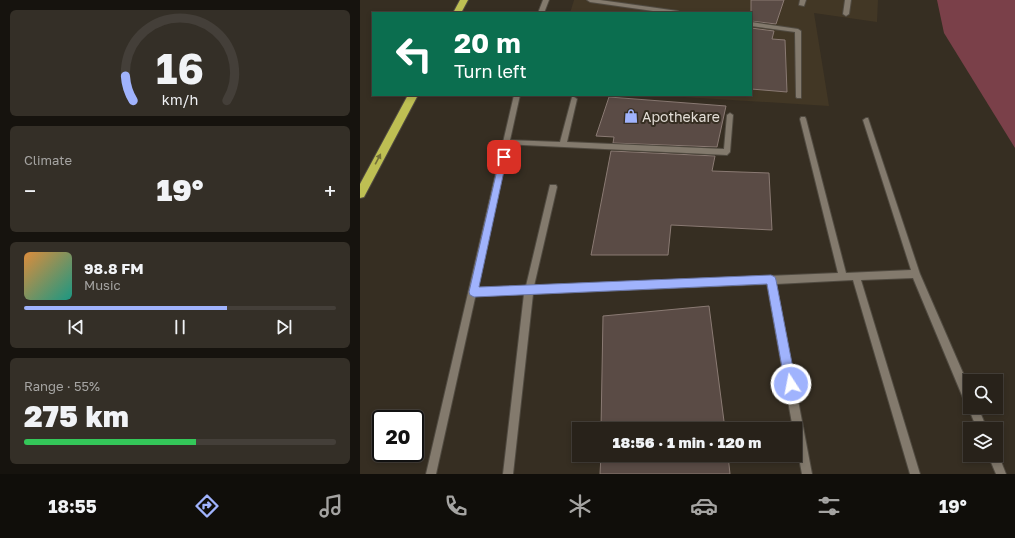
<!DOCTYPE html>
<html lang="en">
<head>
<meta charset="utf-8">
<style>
	body { margin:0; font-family:"Golos Text",sans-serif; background:#342f27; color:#f1f3f6; height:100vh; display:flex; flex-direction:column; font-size:15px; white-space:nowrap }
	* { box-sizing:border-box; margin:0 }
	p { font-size:13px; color:#a5a4a2 }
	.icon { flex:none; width:22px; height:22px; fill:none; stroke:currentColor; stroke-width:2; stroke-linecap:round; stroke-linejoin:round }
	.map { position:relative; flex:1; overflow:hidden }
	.drawer { display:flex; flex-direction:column; gap:10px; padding:10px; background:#16130e; width:360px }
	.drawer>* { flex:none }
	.banner { position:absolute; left:12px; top:12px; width:380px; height:84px; border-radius:0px; box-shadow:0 2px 6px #0003,0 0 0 1px #443f39; background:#0b6e4f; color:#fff; overflow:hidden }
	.fabs { position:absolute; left:603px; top:374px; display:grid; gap:8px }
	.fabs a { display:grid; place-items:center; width:40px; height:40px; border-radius:0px; background:#28221a; box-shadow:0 2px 6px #0003,0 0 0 1px #443f39; font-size:20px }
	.speed { position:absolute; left:12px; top:410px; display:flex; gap:8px; font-size:20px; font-weight:700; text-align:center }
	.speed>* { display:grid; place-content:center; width:52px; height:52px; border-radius:50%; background:#28221a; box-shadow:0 2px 6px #0003,0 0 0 1px #443f39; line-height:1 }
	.speed .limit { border:2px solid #111; border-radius:6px; background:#fff; color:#111 }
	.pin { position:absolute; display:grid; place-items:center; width:34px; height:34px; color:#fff; margin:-17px; border-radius:8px; box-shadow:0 2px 6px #0006 }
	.me { position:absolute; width:44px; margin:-22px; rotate:349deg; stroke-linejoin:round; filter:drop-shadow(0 0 3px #0008) }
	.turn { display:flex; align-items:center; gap:14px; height:84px; padding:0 16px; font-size:18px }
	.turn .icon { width:52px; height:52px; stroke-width:2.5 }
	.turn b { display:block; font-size:28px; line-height:34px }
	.big { font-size:30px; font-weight:800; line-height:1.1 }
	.drawer .widget { flex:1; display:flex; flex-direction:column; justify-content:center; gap:6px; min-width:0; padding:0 14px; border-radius:6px; background:#342f27 }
	.drawer .dial { align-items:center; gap:0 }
	.dial svg { height:104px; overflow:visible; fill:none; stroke:#443f39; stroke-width:7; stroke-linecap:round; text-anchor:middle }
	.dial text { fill:#f1f3f6; stroke:none }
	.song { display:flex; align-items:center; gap:12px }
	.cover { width:48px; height:48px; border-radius:6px; background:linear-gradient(135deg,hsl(30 70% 55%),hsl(170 70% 35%)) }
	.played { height:4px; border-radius:2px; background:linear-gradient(90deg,#a0b3fd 65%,#443f39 65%) }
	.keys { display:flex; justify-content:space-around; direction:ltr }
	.heat { display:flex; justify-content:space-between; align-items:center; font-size:22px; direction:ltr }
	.charge { height:6px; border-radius:3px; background:linear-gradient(90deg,#34c759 55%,#443f39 0) }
	.trip { position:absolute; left:212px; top:422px; width:230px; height:40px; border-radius:0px; background:#28221a; box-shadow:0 2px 6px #0003,0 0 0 1px #443f39; font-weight:800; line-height:40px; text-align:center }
	.tabs { display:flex; height:64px; justify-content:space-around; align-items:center; background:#100e0a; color:#a5a4a2 }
	.tabs .icon { width:28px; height:28px }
	.tabs .selected { color:#a0b3fd }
	.tabs b { font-size:18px; color:#f1f3f6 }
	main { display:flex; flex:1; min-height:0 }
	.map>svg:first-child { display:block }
	.built { fill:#423725 }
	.green { fill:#7a4049 }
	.building { fill:#5a4b45; stroke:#8a7a73 }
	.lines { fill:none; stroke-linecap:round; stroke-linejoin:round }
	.service-casing { stroke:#504a40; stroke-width:2 }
	.tertiary-casing { stroke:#504a40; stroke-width:2 }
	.motorway-casing { stroke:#504a40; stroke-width:2 }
	.service { fill:#837a6d; fill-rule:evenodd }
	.tertiary { fill:#837a6d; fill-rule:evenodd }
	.motorway { fill:#bebf53; fill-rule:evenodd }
	.oneway { fill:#736f38 }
	.route { fill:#a0b3fd; stroke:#6874a4 }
	.labels { text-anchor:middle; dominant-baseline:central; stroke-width:4; stroke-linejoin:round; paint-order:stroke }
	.poi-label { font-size:14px; fill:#e3ded7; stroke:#362e22; text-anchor:start }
</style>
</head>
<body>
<main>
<section class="drawer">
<div class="widget dial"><svg viewBox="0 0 100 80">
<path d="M14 69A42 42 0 1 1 86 69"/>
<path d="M14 69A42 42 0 0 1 8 50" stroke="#a0b3fd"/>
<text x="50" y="56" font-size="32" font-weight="700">16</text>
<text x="50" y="72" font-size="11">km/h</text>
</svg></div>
<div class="widget"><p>Climate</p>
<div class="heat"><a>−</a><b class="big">19°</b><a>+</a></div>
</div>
<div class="widget">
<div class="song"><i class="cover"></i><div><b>98.8 FM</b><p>Music</p></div></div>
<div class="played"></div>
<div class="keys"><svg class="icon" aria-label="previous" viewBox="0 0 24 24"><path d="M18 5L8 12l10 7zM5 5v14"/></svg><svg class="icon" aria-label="pause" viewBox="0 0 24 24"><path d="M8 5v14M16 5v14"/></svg><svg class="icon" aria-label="next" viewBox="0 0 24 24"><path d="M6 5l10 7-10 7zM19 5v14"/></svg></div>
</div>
<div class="widget"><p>Range · 55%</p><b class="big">275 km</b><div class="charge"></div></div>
</section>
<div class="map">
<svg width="655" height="474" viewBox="0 0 655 474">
	<rect width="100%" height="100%" fill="#362e22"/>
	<path class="built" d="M214,0H518L517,22L454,13L469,106L291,95H391V13H210Z"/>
	<path class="green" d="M577,0H655V148L584,33Z"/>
	<path class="building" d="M391,0H424L416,24L391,21Z
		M391,28L414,31L412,39L425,40L427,92L391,89Z
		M249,97L366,106L357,147L253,143L254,137L236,136Z
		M251,151L355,156L352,171L409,173L412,230L311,225L308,255H231Z
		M349,306L365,429H241L243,316Z
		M241,455H368L370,474H240Z"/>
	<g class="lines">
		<defs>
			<path id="service" d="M227,0H240L318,11L321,13H307L230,2Z
				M440,0H446L444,6L439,5Z
				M485,0H491L489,14L486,16L483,14Z
				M391,22L438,29L441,31V98H437L436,97L435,32L391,26Z
				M212,97H214L217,99L207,142L364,149L367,115L370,113L373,115L370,152L367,155L145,144L144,142L147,140L200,142Z
				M441,117H445L446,119L486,273L551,270L503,120L506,118H508L560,274L610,389V407H618L627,429H617L608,407L609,405H606L553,278L501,280L560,474H550L493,280L416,284L452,474H442L435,437V429H433L407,284L173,294L153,474H143L164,294L113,296L110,295L109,292L110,289L113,288L166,286L190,185H196L197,187L174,286L478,273L440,119Z
				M636,451H637L646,474H636L628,455H636Z"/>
			<path id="tertiary" d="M183,0H189L184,13H178Z
				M154,95H160L76,474H66Z"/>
			<path id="motorway" d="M100,0H108L101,13H93Z
				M48,95H58L4,197L0,198V184Z"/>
		</defs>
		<use href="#service" class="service-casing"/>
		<use href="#tertiary" class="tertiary-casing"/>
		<use href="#motorway" class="motorway-casing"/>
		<use href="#service" class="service"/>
		<use href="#tertiary" class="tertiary"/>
		<use href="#motorway" class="motorway"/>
	</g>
	<defs><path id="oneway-solid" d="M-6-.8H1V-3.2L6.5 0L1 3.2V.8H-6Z"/></defs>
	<use class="oneway" href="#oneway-solid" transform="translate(18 159) rotate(-62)"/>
	<path class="route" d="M144,154L147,157L119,287L411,275L415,277L416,280L436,384L435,388L431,390L427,388L425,384L407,284L114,297L110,295L109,292L140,157Z"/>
	<defs>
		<symbol id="shop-bare" viewBox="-9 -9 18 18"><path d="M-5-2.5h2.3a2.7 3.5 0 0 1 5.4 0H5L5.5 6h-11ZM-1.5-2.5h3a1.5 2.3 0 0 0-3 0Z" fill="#a0b3fd" stroke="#362e22" stroke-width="2.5" paint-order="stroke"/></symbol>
	</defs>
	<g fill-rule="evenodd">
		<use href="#shop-bare" x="261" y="106" width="20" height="20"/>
	</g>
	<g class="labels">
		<g class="poi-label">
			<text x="282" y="116">Apothekare</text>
		</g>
	</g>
</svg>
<div class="fabs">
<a><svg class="icon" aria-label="search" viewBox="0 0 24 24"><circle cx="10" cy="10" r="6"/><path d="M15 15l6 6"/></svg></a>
<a><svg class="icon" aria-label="layers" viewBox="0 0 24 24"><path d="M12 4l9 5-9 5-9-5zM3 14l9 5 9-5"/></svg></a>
</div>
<div class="speed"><div class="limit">20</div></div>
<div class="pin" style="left:144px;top:157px;background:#d93025"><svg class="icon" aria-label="arrive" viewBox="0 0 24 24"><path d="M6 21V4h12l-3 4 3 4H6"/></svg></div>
<svg class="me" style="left:431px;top:384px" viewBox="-20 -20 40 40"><circle r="17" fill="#a0b3fd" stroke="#fff" stroke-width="3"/><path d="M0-11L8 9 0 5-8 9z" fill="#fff"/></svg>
<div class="trip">18:56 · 1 min · 120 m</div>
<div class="banner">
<div class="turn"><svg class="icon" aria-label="left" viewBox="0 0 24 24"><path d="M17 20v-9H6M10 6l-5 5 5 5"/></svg><div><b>20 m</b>Turn left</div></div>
</div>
</div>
</main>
<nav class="tabs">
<b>18:55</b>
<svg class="icon selected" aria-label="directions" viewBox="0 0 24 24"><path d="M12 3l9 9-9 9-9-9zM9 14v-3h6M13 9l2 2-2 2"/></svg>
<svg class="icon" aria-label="music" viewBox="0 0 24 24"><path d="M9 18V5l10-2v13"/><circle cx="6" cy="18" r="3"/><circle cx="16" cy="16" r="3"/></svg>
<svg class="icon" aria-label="phone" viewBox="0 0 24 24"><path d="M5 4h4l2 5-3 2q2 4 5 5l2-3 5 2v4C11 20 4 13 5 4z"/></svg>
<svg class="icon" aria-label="climate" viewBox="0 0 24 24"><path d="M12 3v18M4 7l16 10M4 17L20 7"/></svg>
<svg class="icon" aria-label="car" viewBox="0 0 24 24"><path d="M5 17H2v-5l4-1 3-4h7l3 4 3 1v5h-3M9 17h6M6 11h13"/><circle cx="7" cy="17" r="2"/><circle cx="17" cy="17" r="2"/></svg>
<svg class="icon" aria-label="filters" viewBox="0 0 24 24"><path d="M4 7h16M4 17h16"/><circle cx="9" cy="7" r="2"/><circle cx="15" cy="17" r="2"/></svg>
<b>19°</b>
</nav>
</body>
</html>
